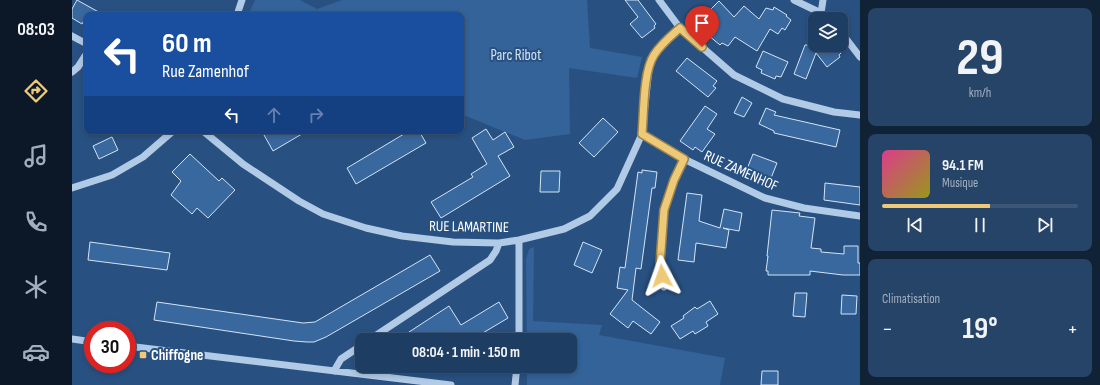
<!DOCTYPE html>
<html lang="fr">
<head>
<meta charset="utf-8">
<style>
	body { margin:0; font-family:"Sofia Sans Condensed",sans-serif; background:#264468; color:#f1f3f6; height:100vh; display:flex; flex-direction:column; font-size:15px; white-space:nowrap }
	* { box-sizing:border-box; margin:0 }
	p { font-size:13px; color:#a1aebe }
	.icon { flex:none; width:22px; height:22px; fill:none; stroke:currentColor; stroke-width:2; stroke-linecap:round; stroke-linejoin:round }
	.map { position:relative; flex:1; overflow:hidden }
	.drawer { display:flex; flex-direction:column; gap:8px; padding:8px; background:#102236; width:240px }
	.drawer>* { flex:none }
	.guide { position:absolute; left:12px; top:12px; width:380px; height:122px; border-radius:8px; box-shadow:0 2px 6px #0003,0 0 0 1px #3c5677; background:#1a4fa0; color:#fff; overflow:hidden }
	.controls { position:absolute; left:736px; top:12px; display:grid; gap:8px }
	.controls a { display:grid; place-items:center; width:40px; height:40px; border-radius:8px; background:#1e3d62; box-shadow:0 2px 6px #0003,0 0 0 1px #3c5677; font-size:20px }
	.speed { position:absolute; left:12px; top:321px; display:flex; gap:8px; font-size:20px; font-weight:700; text-align:center }
	.speed>* { display:grid; place-content:center; width:52px; height:52px; border-radius:50%; background:#1e3d62; box-shadow:0 2px 6px #0003,0 0 0 1px #3c5677; line-height:1 }
	.speed .limit { border:6px solid #d22; background:#fff; color:#111 }
	.pin { position:absolute; display:grid; place-items:center; width:34px; height:34px; color:#fff; margin:-41px -17px; border-radius:50% 50% 50% 0; rotate:-45deg; box-shadow:0 0 4px #0007 }
	.pin .icon { rotate:45deg }
	.me { position:absolute; width:44px; margin:-22px; rotate:356deg; stroke-linejoin:round; filter:drop-shadow(0 0 3px #0008) }
	.turn { display:flex; align-items:center; gap:14px; height:84px; padding:0 12px; font-size:18px }
	.turn .icon { width:52px; height:52px; stroke-width:2.5 }
	.turn b { display:block; font-size:28px; line-height:34px }
	.lanes { display:flex; align-items:center; height:38px; padding:0 12px; background:#0003; justify-content:center; gap:20px; direction:ltr }
	.lanes .off { opacity:.35 }
	.big { font-size:30px; font-weight:700; line-height:1.1 }
	.drawer .tile { flex:1; display:flex; flex-direction:column; justify-content:center; gap:6px; min-width:0; padding:0 14px; border-radius:8px; background:#264468 }
	.drawer .dial { align-items:center; gap:0 }
	.dial b { font-size:52px; line-height:1 }
	.song { display:flex; align-items:center; gap:12px }
	.cover { width:48px; height:48px; border-radius:6px; background:linear-gradient(135deg,hsl(330 70% 55%),hsl(60 70% 35%)) }
	.played { height:4px; border-radius:2px; background:linear-gradient(90deg,#eeca78 55%,#3c5677 55%) }
	.keys { display:flex; justify-content:space-around; direction:ltr }
	.heat { display:flex; justify-content:space-between; align-items:center; font-size:22px; direction:ltr }
	.trip { position:absolute; left:283px; top:333px; width:222px; height:40px; border-radius:8px; background:#1e3d62; box-shadow:0 2px 6px #0003,0 0 0 1px #3c5677; font-weight:700; line-height:40px; text-align:center }
	main { display:flex; flex:1; min-height:0 }
	.menu { display:flex; flex-direction:column; width:72px; justify-content:space-around; align-items:center; background:#0c1827; color:#a1aebe }
	.menu .icon { width:28px; height:28px }
	.menu .current { color:#eeca78 }
	.menu b { font-size:18px; color:#f1f3f6 }
	.map>svg:first-child { display:block }
	.green { fill:#336399 }
	.building { fill:#39689e; stroke:#d4e4f5 }
	.lines { fill:none; stroke-linecap:round; stroke-linejoin:round }
	.minor { stroke:#b1cae6; stroke-width:7 }
	.route-casing { stroke:#9b834e; stroke-width:10 }
	.route { stroke:#eeca78; stroke-width:7 }
	.poi-dot { fill:#eeca78; stroke:#285182; stroke-width:1.5 }
	.labels { text-anchor:middle; dominant-baseline:central; stroke-width:4; stroke-linejoin:round; paint-order:stroke }
	.park-label { font-size:15px; fill:#d4e4f5; stroke:#285182 }
	.street-label { font-size:15px; fill:#fff; stroke:#285182 }
	.poi-label { font-size:15px; font-weight:bold; fill:#fff; stroke:#285182; text-anchor:start }
</style>
</head>
<body>
<main>
<nav class="menu">
<b>08:03</b>
<svg class="icon current" aria-label="directions" viewBox="0 0 24 24"><path d="M12 3l9 9-9 9-9-9zM9 14v-3h6M13 9l2 2-2 2"/></svg>
<svg class="icon" aria-label="music" viewBox="0 0 24 24"><path d="M9 18V5l10-2v13"/><circle cx="6" cy="18" r="3"/><circle cx="16" cy="16" r="3"/></svg>
<svg class="icon" aria-label="phone" viewBox="0 0 24 24"><path d="M5 4h4l2 5-3 2q2 4 5 5l2-3 5 2v4C11 20 4 13 5 4z"/></svg>
<svg class="icon" aria-label="climate" viewBox="0 0 24 24"><path d="M12 3v18M4 7l16 10M4 17L20 7"/></svg>
<svg class="icon" aria-label="car" viewBox="0 0 24 24"><path d="M5 17H2v-5l4-1 3-4h7l3 4 3 1v5h-3M9 17h6M6 11h13"/><circle cx="7" cy="17" r="2"/><circle cx="17" cy="17" r="2"/></svg>
</nav>
<div class="map">
<svg width="788" height="385" viewBox="0 0 788 385">
	<rect width="100%" height="100%" fill="#285182"/>
	<path class="green" d="M183,0H228L245,9L270,0H515L518,48L570,57L565,78L497,68L498,134L453,140L389,114V15H176Z
		M462,247L461,321L530,325L527,335L653,358L648,385H455V366H498V340H455L454,259L457,249Z"/>
	<path class="building" d="M5,0L32,15H15L10,24L0,18V9Z
		M553,0H566L584,24L582,26L583,28L570,38L558,24L566,17Z
		M647,1L662,17L672,6L687,19L694,8L701,10L702,7L715,15L714,16L719,20L713,30L710,28L706,34L698,29L685,51L663,37L656,46L650,43L648,45L636,35L638,32L635,28L643,18L636,12Z
		M733,45H763L769,53L767,55L768,57L755,67L744,53L734,79L722,74Z
		M691,51L716,62L709,77L704,76L703,79L689,73L690,70L684,67Z
		M615,58L645,81L641,86L644,88L636,97L604,71Z
		M670,97L680,103L672,117L662,113Z
		M633,106L645,114L635,129L643,134L630,152L623,147L621,150L608,141Z
		M694,108L704,112L702,115L768,130L764,147L702,133V131L687,124Z
		M531,118L546,132L522,157L507,143Z
		M414,129L421,140L433,132L442,147L426,156L438,176L369,218L359,202L401,177L399,174L415,164L400,138Z
		M199,131H235L201,151L192,135Z
		M337,131H347L354,143L284,184L275,168Z
		M40,137L46,150L27,159L21,146Z
		M118,154L147,181L150,178L163,190L136,218L125,208L120,214L99,195L109,181L100,172Z
		M681,154L705,163L697,183H695L692,186L677,179L678,176L673,174Z
		M570,170L585,172L583,188H580L569,269L564,268L560,300L588,322L579,334L561,321L556,328L538,314L556,290L545,288L548,267L553,268L566,172L570,173Z
		M469,171H488L487,192H468Z
		M753,183L788,187V205L752,200Z
		M615,193L630,195L627,221L648,228L652,209L670,213L667,231L651,228L657,230L654,248L624,243L622,262L606,260Z
		M700,210L728,213L727,216L743,218L739,248L749,249V252L772,254V246H786V263H788V275H771L738,271V275H696V271H694L696,256H695Z
		M18,242L98,253L95,270L16,260Z
		M511,242L530,250L520,273L502,265Z
		M358,255L368,271L254,337L242,342H235L222,341L82,320L85,302L231,323L243,322Z
		M723,293H735L733,317L721,316Z
		M770,295L785,296L784,314H769Z
		M638,301L646,314L634,322L636,326L623,334L621,331L608,339L599,326L612,318L611,316L623,307L625,309Z
		M427,302L436,318L399,340H341L337,332L377,306L389,325Z
		M690,371H706V385H689Z"/>
	<g class="lines">
		<path class="minor" d="M587,0L608,28L662,75L711,99L762,112L788,115
			M722,0L749,13L756,19
			M749,13L751,0
			M165,15L170,0
			M769,32L788,57
			M0,36L15,44
			M0,72L6,67L15,53
			M131,131L171,164L227,201L251,214L294,228L330,236L381,242L427,243L447,240L492,229L518,216L545,189L570,134L577,68L582,55L594,41L608,28
			M570,134L612,159L693,198L732,208L788,216
			M0,188L40,175L71,157L101,131
			M592,287L588,264L592,210L602,180L612,159
			M0,339L21,342
			M297,340L418,260L424,251L427,243
			M447,340V240
			M55,346L379,385
			M262,371L269,359L290,345
			M443,385L445,366"/>
	</g>
	<g class="lines">
		<defs>
			<path id="route" d="M590,276L588,264L592,210L602,180L612,159L570,134C572,113 571,72 582,55C589,44 599,36 608,28L630,47"/>
		</defs>
		<use href="#route" class="route-casing"/>
		<use href="#route" class="route"/>
	</g>
	<rect class="poi-dot" x="67" y="351" width="8" height="8" rx="2"/>
	<g class="labels">
		<g class="park-label">
			<text x="444" y="55">Parc Ribot</text>
		</g>
		<g class="street-label">
			<text transform="translate(669 171) rotate(24)">RUE ZAMENHOF</text>
			<text transform="translate(397 227) rotate(1)">RUE LAMARTINE</text>
		</g>
		<g class="poi-label">
			<text x="79" y="355">Chiffogne</text>
		</g>
	</g>
</svg>
<div class="controls">
<a><svg class="icon" aria-label="layers" viewBox="0 0 24 24"><path d="M12 4l9 5-9 5-9-5zM3 14l9 5 9-5"/></svg></a>
</div>
<div class="speed"><div class="limit">30</div></div>
<div class="pin" style="left:630px;top:47px;background:#d93025"><svg class="icon" aria-label="arrive" viewBox="0 0 24 24"><path d="M6 21V4h12l-3 4 3 4H6"/></svg></div>
<svg class="me" style="left:590px;top:276px" viewBox="-20 -20 40 40"><path d="M0-17L14 15 0 8-14 15z" fill="#eeca78" stroke="#fff" stroke-width="4"/></svg>
<div class="trip">08:04 · 1 min · 150 m</div>
<div class="guide">
<div class="turn"><svg class="icon" aria-label="left" viewBox="0 0 24 24"><path d="M17 20v-9H6M10 6l-5 5 5 5"/></svg><div><b>60 m</b>Rue Zamenhof</div></div>
<div class="lanes"><svg class="icon" aria-label="left" viewBox="0 0 24 24"><path d="M17 20v-9H6M10 6l-5 5 5 5"/></svg><svg class="icon off" aria-label="ahead" viewBox="0 0 24 24"><path d="M12 20V5M6 11l6-6 6 6"/></svg><svg class="icon off" aria-label="right" viewBox="0 0 24 24"><path d="M7 20v-9h11M14 6l5 5-5 5"/></svg></div>
</div>
</div>
<section class="drawer">
<div class="tile dial"><b>29</b><p>km/h</p></div>
<div class="tile">
<div class="song"><i class="cover"></i><div><b>94.1 FM</b><p>Musique</p></div></div>
<div class="played"></div>
<div class="keys"><svg class="icon" aria-label="previous" viewBox="0 0 24 24"><path d="M18 5L8 12l10 7zM5 5v14"/></svg><svg class="icon" aria-label="pause" viewBox="0 0 24 24"><path d="M8 5v14M16 5v14"/></svg><svg class="icon" aria-label="next" viewBox="0 0 24 24"><path d="M6 5l10 7-10 7zM19 5v14"/></svg></div>
</div>
<div class="tile"><p>Climatisation</p>
<div class="heat"><a>−</a><b class="big">19°</b><a>+</a></div>
</div>
</section>
</main>
</body>
</html>
